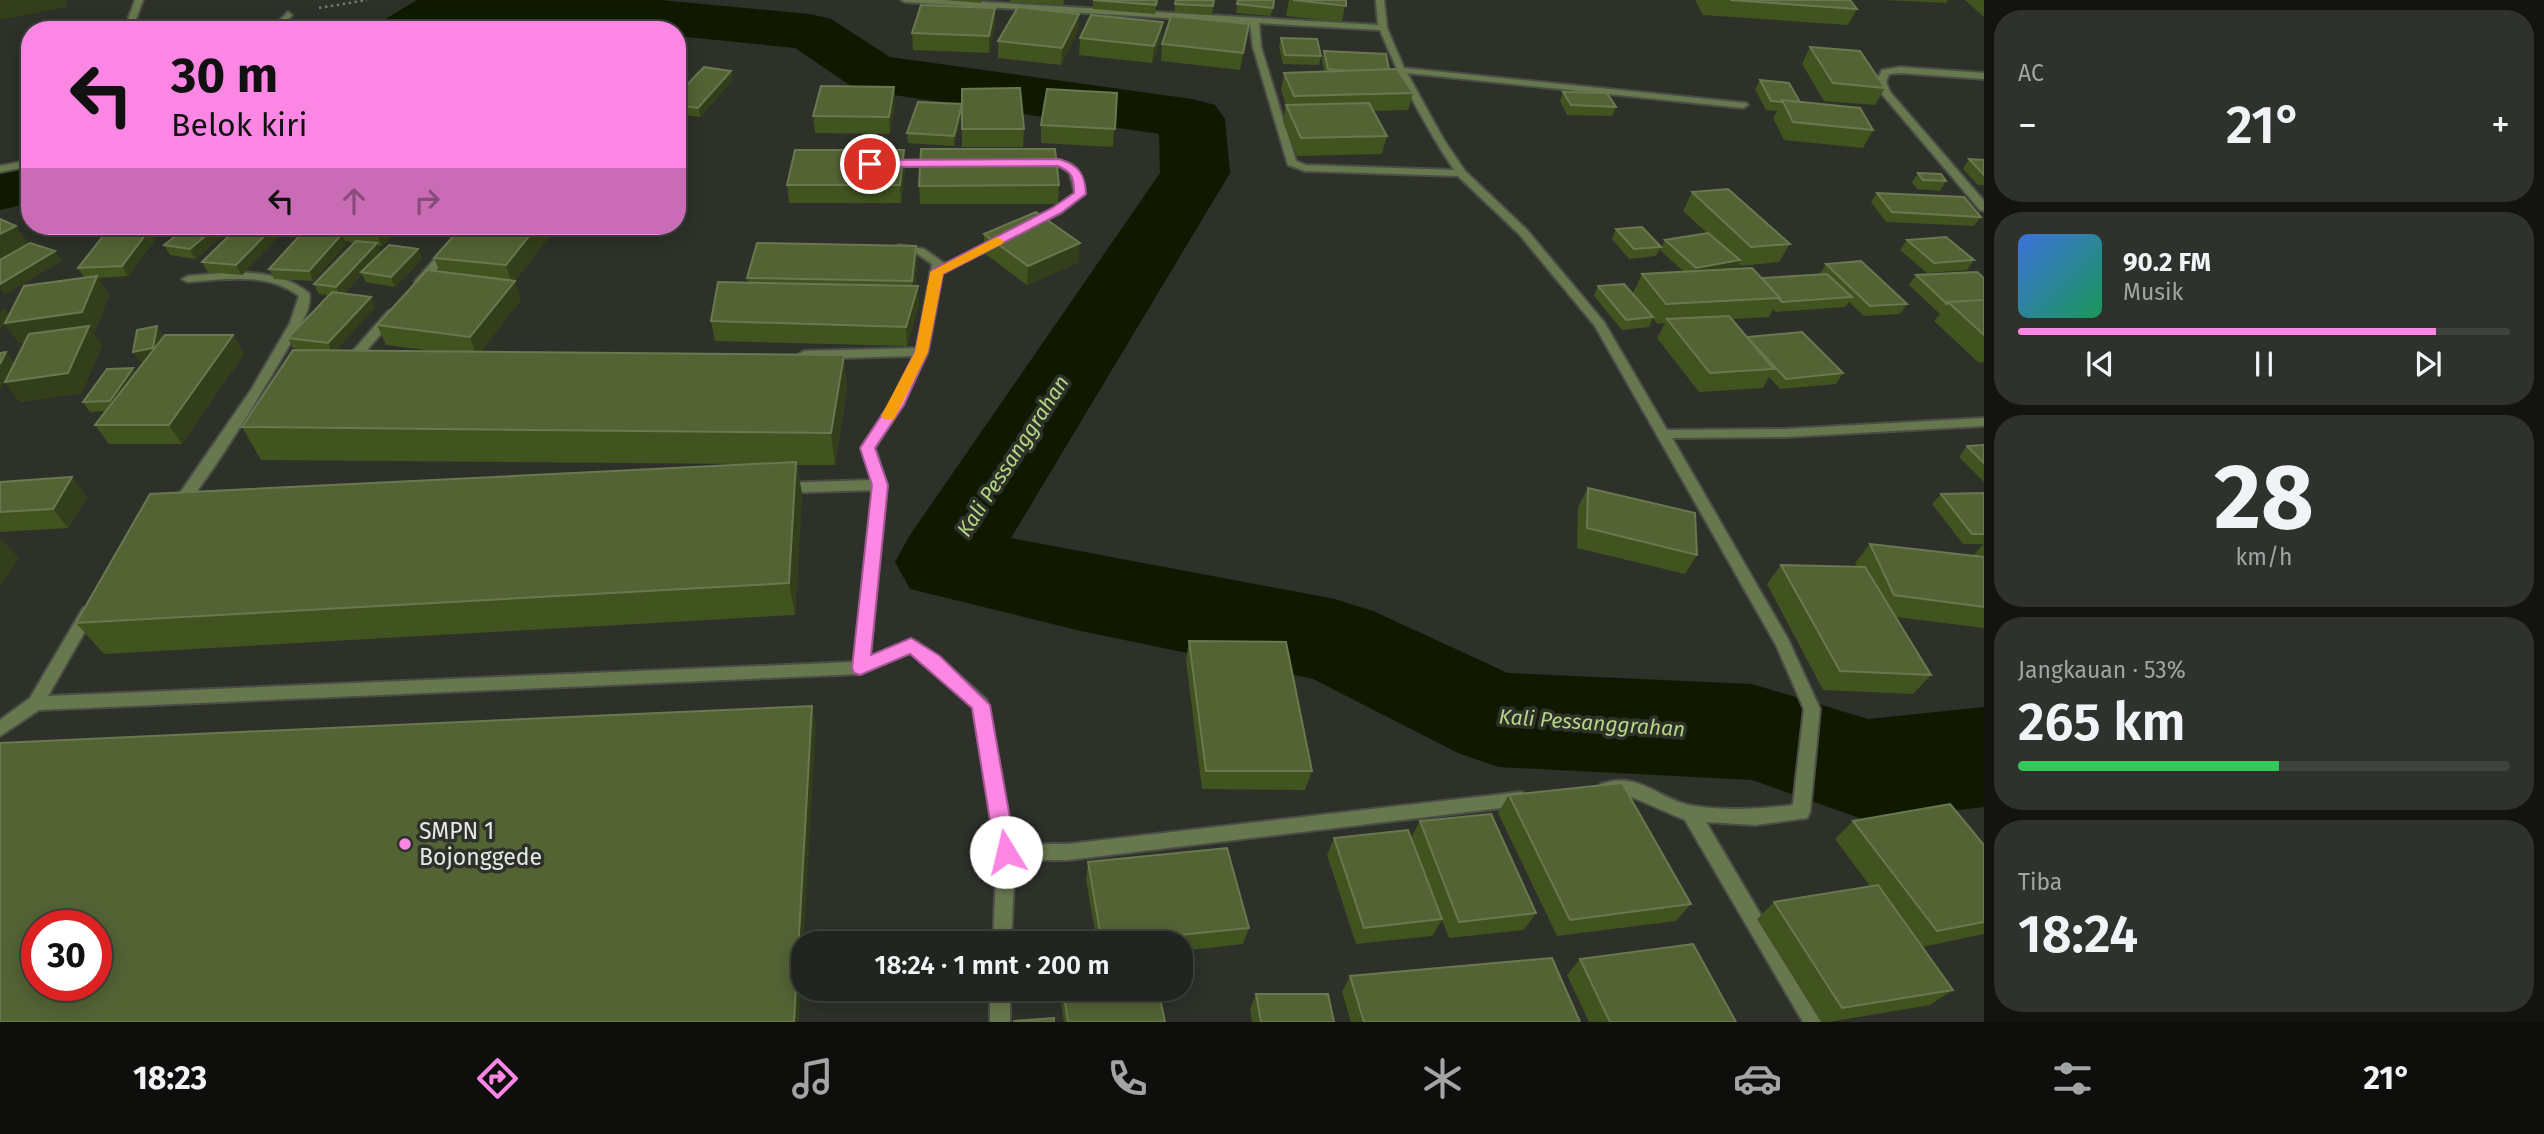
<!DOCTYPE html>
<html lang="id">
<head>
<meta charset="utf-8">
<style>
	body { margin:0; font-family:"Fira Sans",sans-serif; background:#2e312c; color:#f1f3f6; height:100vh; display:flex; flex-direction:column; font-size:26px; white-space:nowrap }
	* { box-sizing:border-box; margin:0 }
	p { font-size:23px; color:#a2a5a4 }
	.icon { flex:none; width:38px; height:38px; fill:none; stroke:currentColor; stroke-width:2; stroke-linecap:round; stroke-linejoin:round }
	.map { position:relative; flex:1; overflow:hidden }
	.sheet { display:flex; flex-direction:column; gap:10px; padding:10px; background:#131411; width:560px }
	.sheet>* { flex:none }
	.banner { position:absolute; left:21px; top:21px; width:665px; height:214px; border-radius:28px; box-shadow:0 4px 18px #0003,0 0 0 2px #3f423d; background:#fc86e3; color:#111; overflow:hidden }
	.speed { position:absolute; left:21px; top:910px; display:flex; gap:14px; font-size:35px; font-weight:700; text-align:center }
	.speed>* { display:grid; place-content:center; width:91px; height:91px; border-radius:50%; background:#22251f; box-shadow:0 4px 18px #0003,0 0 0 2px #3f423d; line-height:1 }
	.speed .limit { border:10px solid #d22; background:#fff; color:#111 }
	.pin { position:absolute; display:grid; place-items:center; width:60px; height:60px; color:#fff; margin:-30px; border:4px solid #fff; border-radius:50%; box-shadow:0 2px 7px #0007 }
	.me { position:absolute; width:77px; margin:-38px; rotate:351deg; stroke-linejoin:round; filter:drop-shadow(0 0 5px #0008) }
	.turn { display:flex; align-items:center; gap:24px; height:147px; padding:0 35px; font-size:32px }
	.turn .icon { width:91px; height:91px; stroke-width:2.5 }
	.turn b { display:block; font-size:49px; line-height:60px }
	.lanes { display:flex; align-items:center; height:66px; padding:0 35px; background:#0003; justify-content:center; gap:35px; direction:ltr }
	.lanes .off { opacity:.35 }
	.big { font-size:52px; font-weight:600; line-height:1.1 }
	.sheet .tile { flex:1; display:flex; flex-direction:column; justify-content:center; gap:10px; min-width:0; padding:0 24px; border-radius:28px; background:#2e312c }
	.sheet .dial { align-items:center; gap:0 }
	.dial b { font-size:91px; line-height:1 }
	.song { display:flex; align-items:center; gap:21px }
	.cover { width:84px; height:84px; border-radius:10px; background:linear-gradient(135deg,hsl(220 70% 55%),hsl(150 70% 35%)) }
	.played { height:7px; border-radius:4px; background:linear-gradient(90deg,#fc86e3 85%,#3f423d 85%) }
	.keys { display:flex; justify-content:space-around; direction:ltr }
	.heat { display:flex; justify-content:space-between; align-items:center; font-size:38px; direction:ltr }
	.charge { height:10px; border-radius:5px; background:linear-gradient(90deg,#34c759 53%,#3f423d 0) }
	.trip { position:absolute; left:791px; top:931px; width:402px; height:70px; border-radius:28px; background:#22251f; box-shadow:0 4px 18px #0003,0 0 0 2px #3f423d; font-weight:600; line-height:70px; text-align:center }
	.menu { display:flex; height:112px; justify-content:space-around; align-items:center; background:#0e0f0c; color:#a2a5a4 }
	.menu .icon { width:49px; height:49px }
	.menu .on { color:#fc86e3 }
	.menu b { font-size:32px; color:#f1f3f6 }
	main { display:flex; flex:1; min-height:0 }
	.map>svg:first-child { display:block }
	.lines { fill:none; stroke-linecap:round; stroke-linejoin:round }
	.river { fill:#101900; fill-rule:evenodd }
	.lane-casing { stroke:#4b4e47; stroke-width:4 }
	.street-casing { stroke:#4b4e47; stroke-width:4 }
	.path { stroke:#747770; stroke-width:2.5; stroke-dasharray:2.5 3.5; stroke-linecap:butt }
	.lane { fill:#68784e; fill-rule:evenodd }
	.street { fill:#68784e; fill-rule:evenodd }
	.wall { fill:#41531f }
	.shaded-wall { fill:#323f1a }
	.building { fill:#536334; stroke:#6a7850; stroke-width:2; fill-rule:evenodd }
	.route { fill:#fc86e3; stroke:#a45794; stroke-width:2 }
	.slow { fill:#f59e0b }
	.poi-dot { fill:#fc86e3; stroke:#2d3129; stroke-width:2.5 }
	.labels { text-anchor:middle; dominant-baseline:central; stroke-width:7; stroke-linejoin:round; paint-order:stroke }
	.water-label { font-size:21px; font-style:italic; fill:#b5d583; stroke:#2d3129 }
	.near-poi-label { font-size:23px; fill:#e7e9e4; stroke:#2d3129; text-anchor:start }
</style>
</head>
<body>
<main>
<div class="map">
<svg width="1984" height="1022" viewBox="0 0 1984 1022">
	<rect width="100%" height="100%" fill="#2d3129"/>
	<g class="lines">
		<path class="river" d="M417,0H660L810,14L831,19L890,57L1192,99L1215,105L1225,119L1230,173L1011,538L1335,599L1373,611L1508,673L1752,684L1868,719L1984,707V807L1868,821L1752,780L1498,767L1458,753L1313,679L1081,631L910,589L895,562L910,535L1160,173L1159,134L873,92L851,86L795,48L677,36V30L459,23L449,30H379L387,18Z
			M30,160V203L0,210V167Z"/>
		<defs>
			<path id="lane" d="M1040,159C1069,159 1081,163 1085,194L1061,213L1028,229L1023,226L1024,224L1053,209L1075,193L1069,172L1061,167L1036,164L1035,162Z
				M939,160L943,161V165L886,167L881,164L886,161Z
				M1001,237L1005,238V242L940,274H932L930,272Z"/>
			<path id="street" d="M135,0H143L132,30H124Z
				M901,0H947L1378,25L1376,0H1384L1387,28L1404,68L1746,103L1748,105L1743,108L1407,73L1444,140L1465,171L1527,230L1604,322L1667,430L1785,429L1984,418V426L1785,437L1672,438L1788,639L1820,709L1810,812L1807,818L1755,825L1706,822L1824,1022H1803L1685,820L1625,794L1607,797L1601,794L1598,789L1601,784C1639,770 1660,801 1694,806C1726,811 1761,809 1793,805L1804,709L1776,645L1595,326L1519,234L1458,176L1305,171L1288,165L1253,47L1250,23L905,2ZM1259,23L1380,30C1400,79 1425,126 1454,170L1306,165L1296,161L1261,47Z
				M288,12L292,15L288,20L286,30H278L280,20Z
				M1900,67L1984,73V79L1900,73L1889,74L1886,82L1890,92L1984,201V211L1980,210L1881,93L1876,82L1882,70Z
				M30,160V166L0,172V166Z
				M464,226H475L423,285H415V281Z
				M899,245L924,249L944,263L928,352L902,405L875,448L887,485L870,657L906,641L911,639L916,641L939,657L987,700L1013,844H1068L1521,792L1527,795L1530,800L1527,805L1068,860H1015L1011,943H993L997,852L973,708L927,665L910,652L861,674L39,710L0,736V720L30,698L83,608H93L96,612L48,696L854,662L873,490L781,493L774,488L781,483L872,480L861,448L890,404L914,356L804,359L798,355L804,351L917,348L932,264L916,253L895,250L893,248Z
				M233,272C261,273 286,275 309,293C311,301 308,310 304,318C292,344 196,505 178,511L171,506L251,390L290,323L299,296C268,272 225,279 188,282L182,279L188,276Z
				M392,310L396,311V317L351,368H343L341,365L343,362L388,311Z
				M990,989H1010V1022H990Z"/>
		</defs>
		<use href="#lane" class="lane-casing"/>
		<use href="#street" class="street-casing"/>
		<path class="path" d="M319,8L367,0"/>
		<use href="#lane" class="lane"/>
		<use href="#street" class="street"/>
	</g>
	<path class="wall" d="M945,0H982L981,3Z
		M1010,0H1064L1063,5L1010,2Z
		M1093,0H1157L1155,14L1093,9Z
		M1176,0H1214L1212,15L1174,12Z
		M1238,0H1274L1271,16L1236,13Z
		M1289,0H1346L1342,22L1286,16Z
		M1695,0H1850L1857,9L1848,25L1703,15Z
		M1884,0H1948L1946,3Z
		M1965,0H1984V17Z
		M1079,14L1078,30L1061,65L998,58V41Z
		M1163,22L1161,39L1152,63L1079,55L1080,38Z
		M1249,24L1240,70L1161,61L1162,44Z
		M995,25L989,53L913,50L912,33Z
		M1281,38L1321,56L1319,65L1283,64L1279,47Z
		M1810,47L1885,88L1875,105L1824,101L1802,64Z
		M1324,51L1389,69L1413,93L1408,110L1373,111L1387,136L1382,154L1297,156L1283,122L1286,105L1281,90L1284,73L1324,71L1322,60Z
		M733,80L700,117L677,114V95Z
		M1760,80L1800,102L1873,130L1863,148L1784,140L1773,118L1777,111L1766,110L1755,89Z
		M894,87L895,104L890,134L815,133L813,116Z
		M1563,92L1616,107L1612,116L1567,115L1560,101Z
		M1117,93L1113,147L1041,143V125Z
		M918,102L1024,129L1023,147H962V114L954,146L908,143L907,133Z
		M904,150L905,169L901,203H789L787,185Z
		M1969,159L1984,160V185H1978L1963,169Z
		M1918,173L1946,181L1940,191L1917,189L1912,182Z
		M1059,185L1058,204H920L919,186Z
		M1692,192L1790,244L1779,262L1741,266L1739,264L1736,269L1762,278L1820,274L1826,264L1907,304L1900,314L1864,316L1849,302L1845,307L1776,312L1773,309L1769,317L1732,319L1747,337L1843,373L1836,384L1780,389L1769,377L1763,388L1699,392L1657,338L1665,323L1657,324L1653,318L1649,327L1622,330L1594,296L1598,286L1633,293L1642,274L1684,272L1660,250L1665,240L1707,233L1683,211Z
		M1877,193L1981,217L1974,226L1886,222L1871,202Z
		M188,226H234L195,259L170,255L164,245Z
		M239,226H278L282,233L242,275L208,272L202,262Z
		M312,226H402L382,246H378L381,253L418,249L422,259L395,287L366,282L362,274L344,294L375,307L336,350L435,351L386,345L377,325L440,272L434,258L462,226H544L548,238L515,281L521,300L481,351L847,387L835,465H797L802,494L795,615L104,654L76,623L749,464L261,460L242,427L305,350L293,348L288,338L328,295L319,294L314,284L354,243L345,241L346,244L313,281L274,279L269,269L315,233Z
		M1616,229L1661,247L1656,256L1629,259L1612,239Z
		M149,230L155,240L128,276L98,278L109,295L95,331H92L102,345L82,393L20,402L5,382L25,342L19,343L5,324L4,308L9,315L84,277L78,268Z
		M984,234L1079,262L1027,285L984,253Z
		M1907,240L1974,260L1967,270L1927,273L1900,250Z
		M917,265L915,286L919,305L907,346L715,341L711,321L748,283L747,278Z
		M1916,275L1984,278V362L1979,363L1934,321L1940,314L1909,285Z
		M157,326L163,337L233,335L244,354L182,444H109L95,425L105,411L90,412L83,402L133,368L136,372L145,361L140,362Z
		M1984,445V482L1959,457L1967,446Z
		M0,482L87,497L68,528L0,532Z
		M1588,488L1697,555L1685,574L1577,548L1578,507Z
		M1984,493V628L1896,617L1931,675L1913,694L1823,690L1767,584L1781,565L1857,567L1855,563L1870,544L1973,556L1983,544H1963L1932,504L1941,494Z
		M1189,641L1312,771L1305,790L1202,789L1186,660Z
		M1509,795L1691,904L1676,921L1557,936L1498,813Z
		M1420,821L1536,913L1524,930L1449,938L1442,920L1432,936L1356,944L1327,855L1334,838H1411Z
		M1853,821L1984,845V934L1922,947L1953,990L1930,1005L1829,1022H1821L1757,919L1774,902L1870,886L1835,839Z
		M1088,862L1249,928L1243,944L1181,951V943H1097L1086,880Z
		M1580,959L1736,1022H1589L1567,975Z
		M1350,976L1580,1022H1351L1342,992Z
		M1063,989L1165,1022H1064L1061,1003Z
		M1256,994L1334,1022H1252L1250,1009Z"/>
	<path class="shaded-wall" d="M6,0H66L67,7L0,20V1Z
		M995,8V25L989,53V36Z
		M1079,14L1078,30L1061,65L1062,48Z
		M1163,22L1161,39L1152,63L1154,46Z
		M1249,24L1247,41L1240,70L1243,53Z
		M731,71L733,80L700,117L698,108Z
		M894,87L895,104L890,134L889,117Z
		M962,104V114L954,146V136Z
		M904,150L905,169L901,203L900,185Z
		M16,226L29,245L0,260V234Z
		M217,226H234L195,259L190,249Z
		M274,226H278L282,233L242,275L236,265Z
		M375,226H402L382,246L374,227Z
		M537,226H544L548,238L515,281L521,300L477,357L470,337L512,284L506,265Z
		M149,230L155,240L128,276L122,266Z
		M342,234L346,244L313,281L309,271Z
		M377,243L381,253L361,272L362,274L341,297L336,287Z
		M1080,243L1079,262L1027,285L1028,266Z
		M916,246L917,265L913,300L912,281Z
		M418,249L422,259L395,287L391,277Z
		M55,251L62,261L5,295L0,289V284Z
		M1740,260L1735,270L1691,278L1696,268Z
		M97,276L109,295L95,331H92L102,345L82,393L20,402L5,382L86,332L19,343L5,324L0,330V312L4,308L11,318Z
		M918,286L919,305L907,346L906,327Z
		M371,297L375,307L333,354L328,343Z
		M157,326L163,337L159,358L140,362L133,352Z
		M233,335L244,354L182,444L169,425Z
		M6,352L14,362L0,390V364Z
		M844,355L847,387L835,465L831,433Z
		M133,368L140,378L117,411L110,401Z
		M796,462L802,494L795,615L789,583Z
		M72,477L87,497L68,528L53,509Z
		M1,539L19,558L0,587V541Z
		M812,706L816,725L799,1022H794Z"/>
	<path class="building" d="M1093,0H1157L1156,5Z
		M1176,0H1214L1213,6L1175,4Z
		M1238,0H1274L1273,8L1237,4Z
		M1293,0H1346V6Z
		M1730,0H1850L1857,9Z
		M921,5L995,8L989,36L912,33Z
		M1018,7L1079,14L1062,48L998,41Z
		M1091,15L1163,22L1154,46L1080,38Z
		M1171,16L1249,24L1243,53L1162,44Z
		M1281,38L1317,39L1321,56L1285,55Z
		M1810,47L1860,51L1885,88L1833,83Z
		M1324,51L1386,54L1389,69L1347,71L1328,69Z
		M704,67L731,71L698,108L677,105V95Z
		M1397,69L1413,93L1294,96L1284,73Z
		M1760,80L1789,83L1800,102L1782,100V102L1771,101Z
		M821,86L894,87L889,117L813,116Z
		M1020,88L1024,129H962V89Z
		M1047,89L1117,93L1115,129L1041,125Z
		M1563,92L1607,93L1616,107L1571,105Z
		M1782,100L1860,108L1873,130L1793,122Z
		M918,102L962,104L954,136L907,133Z
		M1369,103L1387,136L1301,138L1286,105Z
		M921,149H1055L1059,185L919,186Z
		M795,150H904L900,185H787Z
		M1969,159L1984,160V175Z
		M1918,173L1941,174L1946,181L1923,180Z
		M1728,189L1790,244L1751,247L1692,192Z
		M1877,193L1964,197L1981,217L1892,212Z
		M1036,212L1080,243L1028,266L984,234Z
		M0,219L16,226L0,234Z
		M188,226H217L190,249L164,245Z
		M239,226H274L236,265L202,262Z
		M462,226H537L506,265L434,258Z
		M1642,227L1661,247L1634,249L1616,229Z
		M149,230L122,266L78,268L107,231Z
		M303,232L342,234L309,271L269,269Z
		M1708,233L1740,260L1696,268L1665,240Z
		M1946,237L1974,260L1934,263L1907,240Z
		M356,241L377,243L336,287L314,284Z
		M30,243L55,251L0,284V260Z
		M757,243L916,246L912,281L747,278Z
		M389,245L418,249L391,277L361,272Z
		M1861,261L1907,304L1870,306L1826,264Z
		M1752,268L1780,298L1666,304L1642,274Z
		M427,270L515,281L470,337L377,325Z
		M1977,272L1984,278V300L1948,302L1947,304L1916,275Z
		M1827,274L1852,297L1782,302L1779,299L1780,298L1762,278Z
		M97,276L82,312L5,323L24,286Z
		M718,282L918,286L906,327L711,321Z
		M1624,284L1653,317L1626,320L1598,286Z
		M332,292L371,297L328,343L288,338Z
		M1984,300V335L1948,302Z
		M1729,316L1774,369L1710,373L1667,319Z
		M89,326L68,373L5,382L29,334Z
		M157,326L153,348L133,352L137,330Z
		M1802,332L1843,373L1786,379L1747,337Z
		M165,335H233L169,425H95Z
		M293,350L844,355L831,433L242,427Z
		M6,352L0,364V353Z
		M133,368L110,401L83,402L107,369Z
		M1984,445V463L1967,446Z
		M796,462L789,583L76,623L150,494Z
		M72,477L53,509L0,512V482Z
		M1588,488L1695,513L1697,555L1587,528Z
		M1984,493V534H1972L1941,494Z
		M1870,544L1984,557V607L1894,595Z
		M1781,565L1865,567L1931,675L1840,671Z
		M1189,641L1286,642L1312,771H1206Z
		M812,706L794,1022H0V743ZM37,926H96V985H37Z
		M1622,783L1691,904L1570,920L1509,795Z
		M1950,804L1984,845V922L1937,931L1853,821Z
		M1491,814L1536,913L1459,922L1420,821Z
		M1408,830L1442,919L1364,928L1334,838Z
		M1227,848L1249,928L1102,943L1088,862Z
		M1878,885L1953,990L1842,1008L1774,902Z
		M1693,944L1736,1022H1610L1580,959Z
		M1552,958L1580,1022H1364L1350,976Z
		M1063,989H1158L1165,1022H1068Z
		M1256,994H1328L1334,1022H1261Z
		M1054,1018V1022L1013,1021Z"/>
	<path class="route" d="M1059,159C1079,165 1085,174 1086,194L1061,213L943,274L928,352L904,405L875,448L888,485L871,655L911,638L940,656L990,705L1016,852L1013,859L1006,862L998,859L995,852L972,708L910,654L860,675L854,673L852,668L872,485L860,448L889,404L915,352L932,270L1052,208L1074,193C1074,177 1072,172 1058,166L870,167L864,164L870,160Z"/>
	<path class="slow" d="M997,237L1004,241L1002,244L943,274L928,352L894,419H884L881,416L915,352L930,272Z"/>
	<circle class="poi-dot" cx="405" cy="844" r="7"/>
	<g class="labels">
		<g class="water-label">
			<text transform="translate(1013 456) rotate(-57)">Kali Pessanggrahan</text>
			<text transform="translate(1592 723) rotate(4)">Kali Pessanggrahan</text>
		</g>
		<g class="near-poi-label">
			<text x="419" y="831">SMPN 1<tspan x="419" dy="26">Bojonggede</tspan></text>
		</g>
	</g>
</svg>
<div class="speed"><div class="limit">30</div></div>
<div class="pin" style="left:870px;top:164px;background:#d93025"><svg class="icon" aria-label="arrive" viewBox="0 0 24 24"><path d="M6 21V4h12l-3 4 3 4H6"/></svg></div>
<svg class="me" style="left:1006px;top:852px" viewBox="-20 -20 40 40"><circle r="19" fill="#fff"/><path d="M0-13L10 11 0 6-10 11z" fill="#fc86e3"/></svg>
<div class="trip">18:24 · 1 mnt · 200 m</div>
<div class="banner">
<div class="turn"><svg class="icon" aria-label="left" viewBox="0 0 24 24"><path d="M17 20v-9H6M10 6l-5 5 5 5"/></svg><div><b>30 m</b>Belok kiri</div></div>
<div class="lanes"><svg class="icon" aria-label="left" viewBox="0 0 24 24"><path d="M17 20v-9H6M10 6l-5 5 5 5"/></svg><svg class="icon off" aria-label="ahead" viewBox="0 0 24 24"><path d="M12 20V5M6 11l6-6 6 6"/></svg><svg class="icon off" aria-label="right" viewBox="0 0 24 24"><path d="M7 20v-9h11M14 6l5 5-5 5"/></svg></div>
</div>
</div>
<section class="sheet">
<div class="tile"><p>AC</p>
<div class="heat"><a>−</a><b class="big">21°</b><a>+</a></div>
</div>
<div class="tile">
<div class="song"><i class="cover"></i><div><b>90.2 FM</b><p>Musik</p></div></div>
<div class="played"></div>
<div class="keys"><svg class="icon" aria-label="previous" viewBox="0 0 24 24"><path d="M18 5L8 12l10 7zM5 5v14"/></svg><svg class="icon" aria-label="pause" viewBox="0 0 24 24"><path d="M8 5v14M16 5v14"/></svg><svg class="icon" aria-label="next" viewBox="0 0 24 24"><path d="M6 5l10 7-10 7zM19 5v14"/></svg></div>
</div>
<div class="tile dial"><b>28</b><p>km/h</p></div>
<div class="tile"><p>Jangkauan · 53%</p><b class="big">265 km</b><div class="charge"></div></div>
<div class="tile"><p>Tiba</p><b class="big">18:24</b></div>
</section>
</main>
<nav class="menu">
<b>18:23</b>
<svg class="icon on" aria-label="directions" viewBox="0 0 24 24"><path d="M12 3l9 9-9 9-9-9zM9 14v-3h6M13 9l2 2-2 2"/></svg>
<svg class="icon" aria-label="music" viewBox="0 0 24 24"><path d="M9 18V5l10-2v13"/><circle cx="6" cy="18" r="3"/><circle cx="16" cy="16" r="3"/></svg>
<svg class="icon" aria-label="phone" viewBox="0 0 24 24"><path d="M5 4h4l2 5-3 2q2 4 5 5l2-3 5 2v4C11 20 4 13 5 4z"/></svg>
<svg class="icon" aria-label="climate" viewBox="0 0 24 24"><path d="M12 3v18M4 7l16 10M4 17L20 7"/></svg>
<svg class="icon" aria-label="car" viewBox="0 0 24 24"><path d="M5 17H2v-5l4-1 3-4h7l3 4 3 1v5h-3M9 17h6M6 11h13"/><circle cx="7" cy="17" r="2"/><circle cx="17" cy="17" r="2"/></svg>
<svg class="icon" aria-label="filters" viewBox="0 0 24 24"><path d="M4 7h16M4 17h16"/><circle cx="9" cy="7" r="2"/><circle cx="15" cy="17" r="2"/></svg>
<b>21°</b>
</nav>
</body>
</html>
